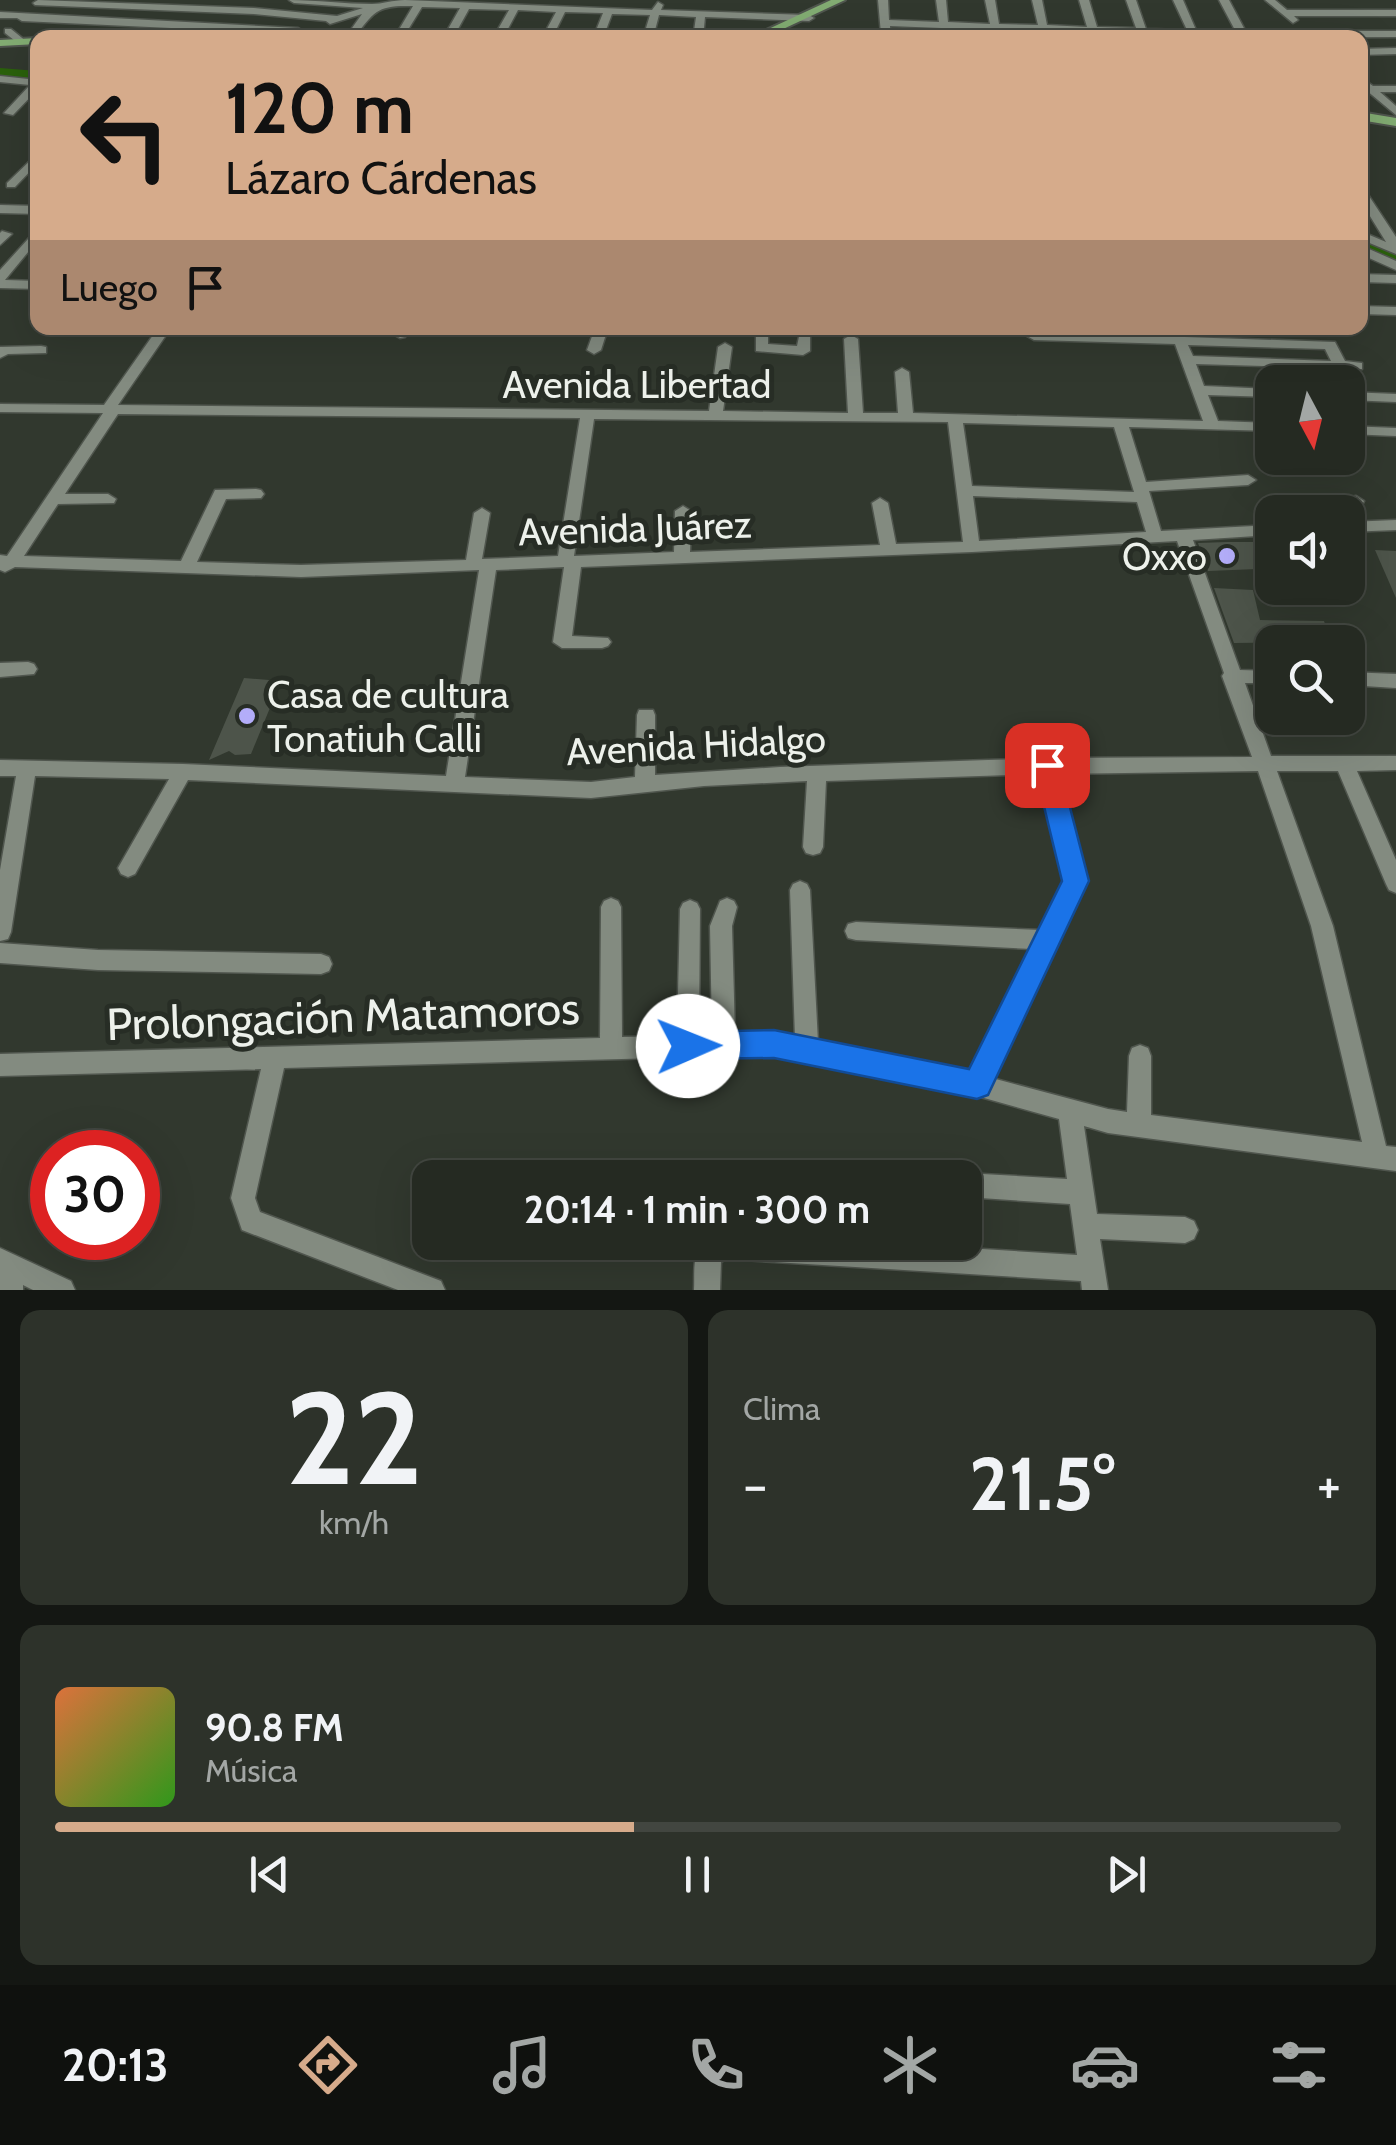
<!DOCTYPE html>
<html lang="es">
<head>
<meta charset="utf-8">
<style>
	body { margin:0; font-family:Cabin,sans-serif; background:#2d322a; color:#f1f3f6; height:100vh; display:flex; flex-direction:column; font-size:38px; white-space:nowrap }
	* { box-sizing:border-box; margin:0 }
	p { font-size:32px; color:#a3a7a5 }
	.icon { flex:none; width:55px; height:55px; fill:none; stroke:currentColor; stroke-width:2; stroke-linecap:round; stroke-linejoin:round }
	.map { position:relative; height:1290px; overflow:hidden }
	.drawer { display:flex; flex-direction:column; gap:20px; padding:20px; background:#141713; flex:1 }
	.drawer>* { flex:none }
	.top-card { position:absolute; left:30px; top:30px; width:1338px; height:305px; border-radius:20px; box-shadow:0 10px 40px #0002,0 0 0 2px #424640; background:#d6ab8b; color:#111; overflow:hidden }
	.needle { width:65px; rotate:173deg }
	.fabs { position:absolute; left:1255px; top:365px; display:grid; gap:20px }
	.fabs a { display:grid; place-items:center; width:110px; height:110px; border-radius:20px; background:#252a22; box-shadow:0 10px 40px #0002,0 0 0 2px #424640; font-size:50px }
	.speed { position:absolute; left:30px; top:1130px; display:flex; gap:20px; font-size:50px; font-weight:700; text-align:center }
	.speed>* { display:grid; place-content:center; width:130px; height:130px; border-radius:50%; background:#252a22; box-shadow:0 10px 40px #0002,0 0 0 2px #424640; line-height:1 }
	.speed .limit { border:15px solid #d22; background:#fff; color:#111 }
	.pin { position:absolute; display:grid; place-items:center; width:85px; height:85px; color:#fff; margin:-42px; border-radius:20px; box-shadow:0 5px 15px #0006 }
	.me { position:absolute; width:110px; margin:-55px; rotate:89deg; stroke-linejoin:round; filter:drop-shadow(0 0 8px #0008) }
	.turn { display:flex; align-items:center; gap:35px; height:210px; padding:0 30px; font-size:45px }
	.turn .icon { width:130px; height:130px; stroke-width:2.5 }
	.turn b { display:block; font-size:70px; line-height:85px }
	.then { display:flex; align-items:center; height:95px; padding:0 30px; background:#0003; gap:20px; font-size:38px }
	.big { font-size:75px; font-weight:700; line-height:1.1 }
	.drawer .tile { flex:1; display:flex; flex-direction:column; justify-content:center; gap:15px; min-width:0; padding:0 35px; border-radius:20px; background:#2d322a }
	.drawer .dial { align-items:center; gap:0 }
	.dial b { font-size:130px; line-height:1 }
	.song { display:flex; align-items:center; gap:30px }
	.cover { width:120px; height:120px; border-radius:15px; background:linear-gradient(135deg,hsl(20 70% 55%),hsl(110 70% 35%)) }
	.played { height:10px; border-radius:5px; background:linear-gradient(90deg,#d6ab8b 45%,#424640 45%) }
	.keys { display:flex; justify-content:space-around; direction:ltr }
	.heat { display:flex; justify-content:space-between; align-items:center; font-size:55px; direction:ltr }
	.drawer .tiles { flex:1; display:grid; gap:20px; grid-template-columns:1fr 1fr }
	.tile:last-child { grid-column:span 2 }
	.trip { position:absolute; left:412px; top:1160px; width:570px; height:100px; border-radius:20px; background:#252a22; box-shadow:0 10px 40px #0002,0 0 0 2px #424640; font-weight:700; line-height:100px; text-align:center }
	.menu { display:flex; height:160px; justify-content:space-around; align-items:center; background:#0f110e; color:#a3a7a5 }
	.menu .icon { width:70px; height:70px }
	.menu .active { color:#d6ab8b }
	.menu b { font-size:45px; color:#f1f3f6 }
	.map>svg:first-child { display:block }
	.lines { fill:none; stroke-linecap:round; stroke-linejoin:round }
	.river { fill:#2a610b; fill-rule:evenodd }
	.building { fill:#4d544a }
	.minor-casing { stroke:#50564e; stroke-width:3 }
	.major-casing { stroke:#50564e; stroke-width:4 }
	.minor { fill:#838b80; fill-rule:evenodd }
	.major { fill:#82ac72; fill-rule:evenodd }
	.route { fill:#1a73e8; stroke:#114b97; stroke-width:2.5 }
	.poi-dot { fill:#b3adf9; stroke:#272d25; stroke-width:4 }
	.labels { text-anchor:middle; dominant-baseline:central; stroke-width:10; stroke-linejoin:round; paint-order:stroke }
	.street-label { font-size:38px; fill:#edf1eb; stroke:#272d25 }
	.poi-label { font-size:38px; fill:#edf1eb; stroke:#272d25; text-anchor:end }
	.near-street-label { font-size:45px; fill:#edf1eb; stroke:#272d25 }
</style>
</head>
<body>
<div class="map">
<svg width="1396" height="1290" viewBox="0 0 1396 1290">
	<rect width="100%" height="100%" fill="#31382e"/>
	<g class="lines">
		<path class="river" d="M0,68L38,71V79L0,76Z
			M1360,238L1396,255V266L1360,249Z"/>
	</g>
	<path class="building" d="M1227,542H1253L1257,569L1208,571L1198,543Z
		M1375,550L1396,551V598Z
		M1214,588L1253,590L1260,620L1324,621L1331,642L1234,643Z
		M244,678L281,681L251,754L235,755L229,751L209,760Z"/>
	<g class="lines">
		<defs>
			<path id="minor" d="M38,0L254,8L337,16L363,8L294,3L289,0C317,0 345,4 372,4C382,4 393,0 405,0L652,10L658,2L663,5L661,10L809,15L814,18L809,21L705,17L703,38H693L696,17L659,15L653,38H643L650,15L612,14L603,38H593L603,13L565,12L552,38H542L556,12L518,10L503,38H493L509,10L469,9L453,38H443L460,8L422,7L403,38H394L413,6C378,5 375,10 354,38H345L362,14L330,24L326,21L254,14L35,5L33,3Z
				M878,0H888L889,20L939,22L936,0H946L948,22L990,24L985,0H995L999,24L1038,25L1032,0H1042L1047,25L1087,27L1079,0H1089L1097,27L1136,28L1126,0H1136L1146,29L1187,30L1173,0H1183L1196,30L1236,32L1219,0H1229L1246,32L1303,34L1308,31H1396V37L1190,38L890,26L891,38H806L881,34Z
				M1265,0H1275L1287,10H1396V16H1294L1298,20L1293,23Z
				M0,12L298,28L303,31L298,34L22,21L17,18H0Z
				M5,29H11L27,42L19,44L5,33Z
				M1396,48V54L1360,55V49Z
				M0,76L38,80V89L13,115L4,113L30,85L0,82Z
				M1360,77L1373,86H1396V92H1380L1396,106V115L1360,85Z
				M38,153V163L15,187H7V183Z
				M1360,189L1365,190L1396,237V254L1360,239V231L1386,242L1360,200Z
				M0,205L38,206V214L0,213Z
				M38,228V240L5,280L38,281V289L0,288V270Z
				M2,231L12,234L0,245V233Z
				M1360,245L1396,261V270L1360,254Z
				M1360,274L1396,275V283L1360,282Z
				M1360,306L1396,307V315L1360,314Z
				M158,328H171L118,405L709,411L718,347L725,343L732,347L723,411L848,413L844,339L851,335L858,339L863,413H898L895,372L902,368L909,372L913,413L1203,421L1175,344L1034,340L1027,336L1034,332L1171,336L1169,328H1181L1185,337L1335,342L1345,361L1362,363V369L1196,364L1204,386L1272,389V397L1208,395L1218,421L1272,423V431L1129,427L1146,482L1248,475L1256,480L1248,485L1149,491L1161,531L1272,525V535L1193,540L1240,670L1272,671V683H1245L1271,756H1396V770L1357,771L1396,860V893L1389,890L1386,884L1338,771H1277L1333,926L1386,1146L1396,1147V1171L1108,1133L1084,1126L1097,1214L1185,1217L1194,1221L1198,1230L1194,1239L1185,1243L1100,1239L1108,1290H1082L1081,1281L727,1259L721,1262L720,1290H694C695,1274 691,1251 706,1242H872L1077,1255L1070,1204L965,1197V1178H956L965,1173L1067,1179L1059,1119L977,1096L774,1055L284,1068L255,1198L260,1212L441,1281L445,1290H398L242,1230L231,1198L261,1069L0,1076V1054L600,1038L601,907L604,901L611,898L618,901L621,907L622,1037L677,1036L680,909L683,903L690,900L697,903L700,909L699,1035H712L710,926L720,901L727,898L734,901L737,907L732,926L735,1034L774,1033L795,1038L790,890L793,884L800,881L807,884L810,890L818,1042L971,1073L1032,949L856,940L848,938L845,931L848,924L856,922L1041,930L1066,881L1040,774L826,781L823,847L820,853L813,855L806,853L803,847L807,781L704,786L591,798L188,780L135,874L128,877L121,874L118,868L169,779L35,776L11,932L8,939L0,941V870L16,776H0V760L183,764L446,776L479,570L301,577L15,567L5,572L0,570V555L7,556L103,413L0,412V404L104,405ZM1188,345L1325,349L1331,361L1193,356ZM118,414L580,418L558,556L482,559L490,513L482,508L474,513L466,560L301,565L197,562L226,499L261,498L264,494L261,490L256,489L215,490L181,561L24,556L58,504L114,503L116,499L108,494H65ZM594,419L948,422L963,542L896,544L888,503L880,498L872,503L880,545L690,552L691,511L683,506L675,511L674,552L574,556ZM963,423L1114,427L1134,492L972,486ZM973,496L1137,502L1146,532L979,541ZM1177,541L1224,673L1222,676L1252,757L1047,758L780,767L655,775V715L653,710H639L637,715L635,777L591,782L465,777L496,570L564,567L553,642L562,648H602L608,646L611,642L608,638L572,636L581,567L972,552ZM1258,771L1311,926L1362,1142L1151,1115V1056L1148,1048L1140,1045L1132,1048L1129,1056L1127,1112L1108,1109L992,1078L1086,881L1059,774Z
				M397,328H410L405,337L400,338L393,334Z
				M595,328H608L601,350L594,354L587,350Z
				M756,328H768V344L797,346L800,332H810V351L803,355L756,351Z
				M41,346L46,347V353L8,354L0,358V347Z
				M1348,392L1396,394V402L1348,400Z
				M1348,426L1396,428V436L1348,434Z
				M1356,496L1364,501L1362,505L1328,512H1300L1302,508Z
				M1396,520V530L1348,532V522Z
				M28,662L34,664L37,669L34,674L0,677V663Z
				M1348,672L1396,674V688L1348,685Z
				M0,943L98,950L321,954L329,957L332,964L329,971L321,974L98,970L0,963Z
				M796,1164L830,1169L833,1178H784L787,1167Z
				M0,1248L71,1281L75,1290H33L23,1285V1290H0Z"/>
			<path id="major" d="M831,0H845L764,38H749Z
				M38,38V44L0,46V40Z
				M1360,112L1396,118V126L1360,120Z"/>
		</defs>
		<use href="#minor" class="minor-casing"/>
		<use href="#major" class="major-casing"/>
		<use href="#minor" class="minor"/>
		<use href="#major" class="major"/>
	</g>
	<path class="route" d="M1047,756L1056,758L1059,765L1089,881L988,1095L977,1099L774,1058L688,1059L678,1055L673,1046L678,1036L688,1032L774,1030L969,1069L1062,881L1034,765L1038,758Z"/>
	<g class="poi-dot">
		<circle cx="1227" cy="556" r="10"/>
		<circle cx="247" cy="716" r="10"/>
	</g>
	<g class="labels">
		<g class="street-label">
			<text x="637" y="384">Avenida Libertad</text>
			<text transform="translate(635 528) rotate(-2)">Avenida Juárez</text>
			<text transform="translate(696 745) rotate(-3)">Avenida Hidalgo</text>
		</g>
		<g class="poi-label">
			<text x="1207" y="556">Oxxo</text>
			<text x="267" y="694" text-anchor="start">Casa de cultura<tspan x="267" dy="44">Tonatiuh Calli</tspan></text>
		</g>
		<g class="near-street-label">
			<text transform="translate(343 1016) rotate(-2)">Prolongación Matamoros</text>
		</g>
	</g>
</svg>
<div class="fabs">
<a><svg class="needle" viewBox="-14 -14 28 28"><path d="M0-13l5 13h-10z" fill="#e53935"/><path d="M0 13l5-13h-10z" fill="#a3a7a5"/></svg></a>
<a><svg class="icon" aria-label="sound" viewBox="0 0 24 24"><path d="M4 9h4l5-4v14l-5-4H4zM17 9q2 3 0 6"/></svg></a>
<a><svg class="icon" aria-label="search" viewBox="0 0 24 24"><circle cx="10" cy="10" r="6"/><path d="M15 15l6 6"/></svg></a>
</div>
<div class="speed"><div class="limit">30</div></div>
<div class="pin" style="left:1047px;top:765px;background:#d93025"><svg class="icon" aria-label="arrive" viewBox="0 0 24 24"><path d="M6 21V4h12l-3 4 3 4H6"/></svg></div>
<svg class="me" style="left:688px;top:1046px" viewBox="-20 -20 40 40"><circle r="19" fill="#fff"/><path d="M0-13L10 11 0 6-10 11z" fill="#1a73e8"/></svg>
<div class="trip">20:14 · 1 min · 300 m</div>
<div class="top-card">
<div class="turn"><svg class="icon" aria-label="left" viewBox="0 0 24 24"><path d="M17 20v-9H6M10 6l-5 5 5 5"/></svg><div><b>120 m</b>Lázaro Cárdenas</div></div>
<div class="then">Luego<svg class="icon" aria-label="arrive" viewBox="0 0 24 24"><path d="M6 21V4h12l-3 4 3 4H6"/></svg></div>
</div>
</div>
<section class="drawer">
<div class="tiles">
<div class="tile dial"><b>22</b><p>km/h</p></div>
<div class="tile"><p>Clima</p>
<div class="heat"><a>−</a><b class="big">21.5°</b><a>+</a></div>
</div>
<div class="tile">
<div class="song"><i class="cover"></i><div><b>90.8 FM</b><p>Música</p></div></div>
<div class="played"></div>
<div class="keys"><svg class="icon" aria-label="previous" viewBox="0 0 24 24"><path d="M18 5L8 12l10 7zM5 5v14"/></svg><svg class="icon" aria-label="pause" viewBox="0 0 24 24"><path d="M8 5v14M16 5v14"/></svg><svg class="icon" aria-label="next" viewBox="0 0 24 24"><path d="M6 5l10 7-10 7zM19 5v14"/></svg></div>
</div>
</div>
</section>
<nav class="menu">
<b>20:13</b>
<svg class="icon active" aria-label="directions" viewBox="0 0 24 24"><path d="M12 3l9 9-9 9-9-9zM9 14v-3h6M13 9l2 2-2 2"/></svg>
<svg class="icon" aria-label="music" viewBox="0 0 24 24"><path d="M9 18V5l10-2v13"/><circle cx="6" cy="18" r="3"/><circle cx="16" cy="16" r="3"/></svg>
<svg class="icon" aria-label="phone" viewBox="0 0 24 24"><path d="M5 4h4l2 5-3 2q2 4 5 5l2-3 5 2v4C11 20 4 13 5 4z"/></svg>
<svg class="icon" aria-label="climate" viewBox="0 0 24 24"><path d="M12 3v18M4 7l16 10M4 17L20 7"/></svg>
<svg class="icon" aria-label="car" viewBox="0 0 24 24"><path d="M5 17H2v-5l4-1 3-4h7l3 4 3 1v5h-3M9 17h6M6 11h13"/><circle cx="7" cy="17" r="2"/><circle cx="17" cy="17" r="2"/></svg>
<svg class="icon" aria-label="filters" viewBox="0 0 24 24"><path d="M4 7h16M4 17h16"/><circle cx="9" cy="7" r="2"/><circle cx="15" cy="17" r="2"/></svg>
</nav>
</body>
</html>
